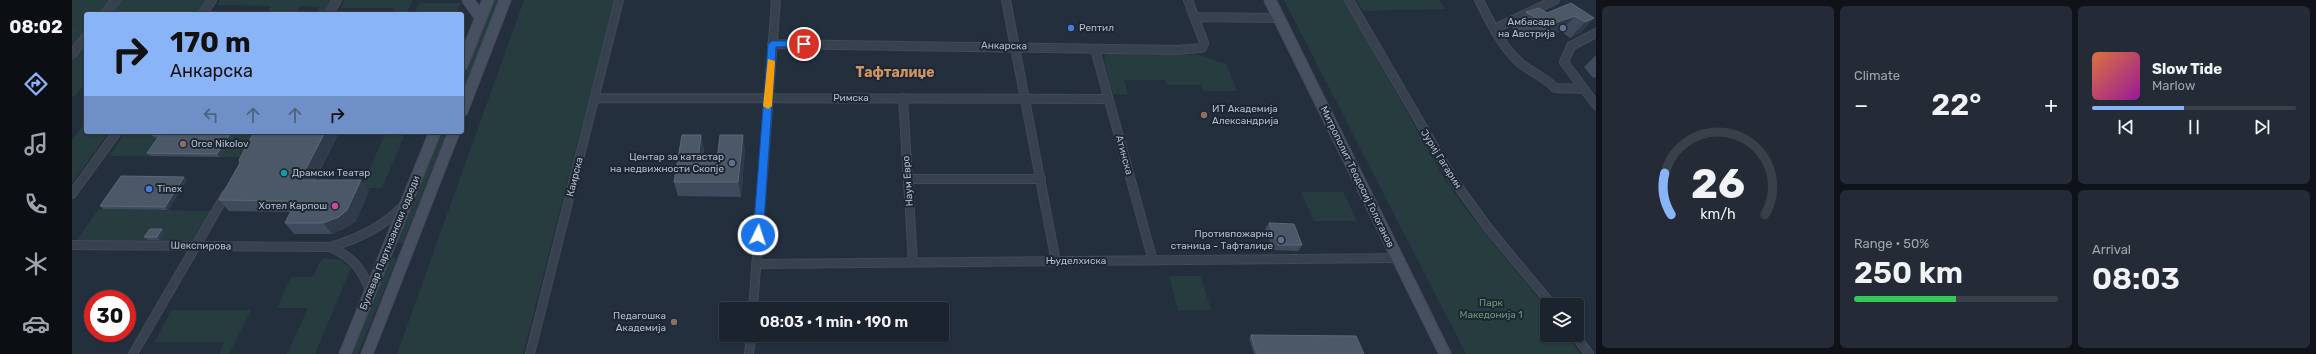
<!DOCTYPE html>
<html lang="en">
<head>
<meta charset="utf-8">
<style>
	body { margin:0; font-family:Rubik,sans-serif; background:#242b36; color:#f1f3f6; height:100vh; display:flex; flex-direction:column; font-size:15px; white-space:nowrap }
	* { box-sizing:border-box; margin:0 }
	p { font-size:13px; color:#a0a4aa }
	.icon { flex:none; width:22px; height:22px; fill:none; stroke:currentColor; stroke-width:2; stroke-linecap:round; stroke-linejoin:round }
	.map { position:relative; flex:1; overflow:hidden }
	.sheet { display:flex; flex-direction:column; gap:6px; padding:6px; background:#0f1319; width:720px }
	.sheet>* { flex:none }
	.top-card { position:absolute; left:12px; top:12px; width:380px; height:122px; border-radius:4px; box-shadow:0 1px 3px #0004,0 0 0 1px #39404a; background:#8ab4f8; color:#111; overflow:hidden }
	.buttons { position:absolute; left:1468px; top:298px; display:grid; gap:8px }
	.buttons a { display:grid; place-items:center; width:44px; height:44px; border-radius:4px; background:#1b232e; box-shadow:0 1px 3px #0004,0 0 0 1px #39404a; font-size:20px }
	.speed { position:absolute; left:12px; top:290px; display:flex; gap:8px; font-size:20px; font-weight:700; text-align:center }
	.speed>* { display:grid; place-content:center; width:52px; height:52px; border-radius:50%; background:#1b232e; box-shadow:0 1px 3px #0004,0 0 0 1px #39404a; line-height:1 }
	.speed .limit { border:6px solid #d22; background:#fff; color:#111 }
	.pin { position:absolute; display:grid; place-items:center; width:34px; height:34px; color:#fff; margin:-17px; border:2px solid #fff; border-radius:50%; box-shadow:0 1px 4px #0007 }
	.me { position:absolute; width:44px; margin:-22px; rotate:4deg; stroke-linejoin:round; filter:drop-shadow(0 0 3px #0008) }
	.turn { display:flex; align-items:center; gap:14px; height:84px; padding:0 20px; font-size:18px }
	.turn .icon { width:52px; height:52px; stroke-width:2.5 }
	.turn b { display:block; font-size:28px; line-height:34px }
	.lanes { display:flex; align-items:center; height:38px; padding:0 20px; background:#0003; justify-content:center; gap:20px; direction:ltr }
	.lanes .off { opacity:.35 }
	.big { font-size:30px; font-weight:600; line-height:1.1 }
	.sheet .tile { flex:1; display:flex; flex-direction:column; justify-content:center; gap:6px; min-width:0; padding:0 14px; border-radius:6px; background:#242b36 }
	.sheet .dial { align-items:center; gap:0 }
	.dial svg { height:104px; overflow:visible; fill:none; stroke:#39404a; stroke-width:7; stroke-linecap:round; text-anchor:middle }
	.dial text { fill:#f1f3f6; stroke:none }
	.song { display:flex; align-items:center; gap:12px }
	.cover { width:48px; height:48px; border-radius:6px; background:linear-gradient(135deg,hsl(20 70% 55%),hsl(300 70% 35%)) }
	.played { height:4px; border-radius:2px; background:linear-gradient(90deg,#8ab4f8 45%,#39404a 45%) }
	.keys { display:flex; justify-content:space-around; direction:ltr }
	.heat { display:flex; justify-content:space-between; align-items:center; font-size:22px; direction:ltr }
	.charge { height:6px; border-radius:3px; background:linear-gradient(90deg,#34c759 50%,#39404a 0) }
	.sheet .tiles { flex:1; display:grid; gap:6px; grid-template-columns:repeat(3,1fr) }
	.tile:first-child { grid-row:span 2 }
	.trip { position:absolute; left:647px; top:302px; width:230px; height:40px; border-radius:4px; background:#1b232e; box-shadow:0 1px 3px #0004,0 0 0 1px #39404a; font-weight:600; line-height:40px; text-align:center }
	main { display:flex; flex:1; min-height:0 }
	.tabs { display:flex; flex-direction:column; width:72px; justify-content:space-around; align-items:center; background:#0b0e12; color:#a0a4aa }
	.tabs .icon { width:28px; height:28px }
	.tabs .active { color:#8ab4f8 }
	.tabs b { font-size:18px; color:#f1f3f6 }
	.map>svg:first-child { display:block }
	.green { fill:#263c3f }
	.lines { fill:none; stroke-linecap:round; stroke-linejoin:round }
	.street-casing { stroke:#414a57; stroke-width:10 }
	.secondary-casing { stroke:#414a57; stroke-width:13 }
	.street { stroke:#38414e; stroke-width:8 }
	.secondary { stroke:#465061; stroke-width:11 }
	.wall { fill:#3f4b5c }
	.shaded-wall { fill:#2f3b4b }
	.building { fill:#4b5868; stroke:#5c6777 }
	.route { fill:#1a73e8; stroke:#114b97 }
	.slow { fill:#f59e0b }
	.shop-dot { fill:#3f7fe0; stroke:#1d2633; stroke-width:1.5 }
	.service-dot { fill:#5c6f8a; stroke:#1d2633; stroke-width:1.5 }
	.education-dot { fill:#8d6e63; stroke:#1d2633; stroke-width:1.5 }
	.culture-dot { fill:#0f9aa8; stroke:#1d2633; stroke-width:1.5 }
	.hotel-dot { fill:#d1479c; stroke:#1d2633; stroke-width:1.5 }
	.labels { text-anchor:middle; dominant-baseline:central; stroke-width:4; stroke-linejoin:round; paint-order:stroke }
	.poi-label { font-size:10px; fill:#b4bcc9; stroke:#1d2633; text-anchor:end }
	.street-label { font-size:10px; fill:#b4bcc9; stroke:#1d2633 }
	.park-label { font-size:10px; fill:#6b9a76; stroke:#1d2633 }
	.district-label { font-size:14px; font-weight:bold; fill:#d59563; stroke:#1d2633 }
</style>
</head>
<body>
<main>
<nav class="tabs">
<b>08:02</b>
<svg class="icon active" aria-label="directions" viewBox="0 0 24 24"><path d="M12 3l9 9-9 9-9-9zM9 14v-3h6M13 9l2 2-2 2"/></svg>
<svg class="icon" aria-label="music" viewBox="0 0 24 24"><path d="M9 18V5l10-2v13"/><circle cx="6" cy="18" r="3"/><circle cx="16" cy="16" r="3"/></svg>
<svg class="icon" aria-label="phone" viewBox="0 0 24 24"><path d="M5 4h4l2 5-3 2q2 4 5 5l2-3 5 2v4C11 20 4 13 5 4z"/></svg>
<svg class="icon" aria-label="climate" viewBox="0 0 24 24"><path d="M12 3v18M4 7l16 10M4 17L20 7"/></svg>
<svg class="icon" aria-label="car" viewBox="0 0 24 24"><path d="M5 17H2v-5l4-1 3-4h7l3 4 3 1v5h-3M9 17h6M6 11h13"/><circle cx="7" cy="17" r="2"/><circle cx="17" cy="17" r="2"/></svg>
</nav>
<div class="map">
<svg width="1524" height="354" viewBox="0 0 1524 354">
	<rect width="100%" height="100%" fill="#242f3e"/>
	<path class="green" d="M0,0H41L29,14H14V32L0,49V36L5,30H0Z
		M48,0H134L123,14H37Z
		M148,0H260L252,14H244L248,7L228,6L224,14H194L199,6L145,5Z
		M273,0H341L334,14H319L322,8H269Z
		M421,0H427L390,94V80Z
		M452,0H542L451,354H325Z
		M1212,0H1272L1372,178L1397,213L1475,309V335H1495L1508,354H1394Z
		M1284,0H1367L1374,9L1291,11Z
		M348,3H389L384,14H342Z
		M14,42V82L3,96H0V59Z
		M1038,53L1127,55L1154,64L1165,91H1131L1129,85H1095L1093,80H1052L1056,95L1041,94L1032,60L1033,55Z
		M14,121V132H37L0,183V140Z
		M54,132H183L168,157L37,156Z
		M314,132H334L310,188H289Z
		M369,132H375L331,243H324Z
		M1271,192L1285,221H1242L1229,192Z
		M27,209L143,211L123,246L1,245Z
		M250,258L269,260L279,268L243,354H215L236,308H205L219,277H241Z
		M317,258H325L286,354H279Z
		M1097,276H1129L1139,310H1106Z
		M100,310H179L157,354H147L152,342H82Z"/>
	<g class="lines">
		<defs>
			<path id="street" d="M934,0L984,262
				M1277,0L1382,181L1417,229L1480,305
				M1407,0C1418,22 1429,46 1448,63C1459,72 1473,77 1483,88L1512,89
				M33,14L44,0
				M130,14L140,0
				M257,14L265,0
				M1122,17L1207,18
				M1422,29L1483,0
				M1524,33L1499,46L1492,62L1524,105
				M700,44L1105,50L1130,48L1132,43L1116,0
				M1023,49L1081,261
				M0,54L14,37
				M523,98L1036,99
				M831,98L841,263
				M836,179H969
				M0,194L45,132
				M0,245L258,247C286,239 311,227 331,206
				M258,247C280,257 290,268 298,291
				M684,264L1324,258
				M681,309L704,0
				M1503,335L1517,354
				M61,354L154,194
				M458,354L547,0
				M677,354L679,335"/>
			<path id="secondary" d="M396,0L409,18
				M1198,0L1373,354
				M390,65L416,0
				M390,111L433,0
				M273,354L363,132
				M295,354L382,132"/>
		</defs>
		<use href="#street" class="street-casing"/>
		<use href="#secondary" class="secondary-casing"/>
		<use href="#street" class="street"/>
		<use href="#secondary" class="secondary"/>
	</g>
	<path class="wall" d="M1454,12L1475,13L1522,18L1508,33L1498,38L1489,31L1463,41L1440,28Z
		M1524,55V77L1521,78L1512,67Z
		M182,132H264L266,135L243,180L297,191L284,221L275,227L260,234H222L213,223L219,212L157,211L147,200L168,163Z
		M114,133L158,134L161,137L148,157L78,156L75,153L86,138H83L80,135Z
		M629,135L632,150L631,160H645L673,150L669,197L606,196L602,182Z
		M115,180L96,210L31,209L28,206Z
		M1197,223L1230,245L1226,251L1201,250L1193,229Z
		M90,229L93,232L88,240H76L72,237Z
		M1179,335L1292,354H1182L1177,338Z"/>
	<path class="shaded-wall" d="M1503,16L1489,31L1463,41L1477,25Z
		M1522,18L1508,33L1498,38L1513,22Z
		M2,27L5,30L0,36V29Z
		M253,132H264L266,135L237,190L228,180Z
		M158,134L161,137L148,157L145,154Z
		M629,135L632,150L629,175L626,160Z
		M671,135L673,150L669,197L666,182Z
		M112,177L115,180L96,210L93,207Z
		M289,180L297,191L284,221L275,227L260,234L251,223Z
		M90,229L93,232L88,240L85,237Z"/>
	<path class="building" d="M1499,3L1522,18L1513,22L1503,16L1477,25L1454,12L1467,8L1475,13Z
		M82,132H109V133L158,134L145,154L75,153L88,135H80Z
		M182,132H253L228,180H289L275,210L267,217L251,223H213L224,201L147,200L168,163L167,160Z
		M610,135H629L626,160H645L648,135H671L666,182H602Z
		M49,176L112,177L93,207L28,206Z
		M1197,223L1222,224L1230,245H1206Z
		M78,229H90L85,237H72Z
		M1179,335L1284,336L1292,354H1185Z"/>
	<path class="route" d="M732,41L735,44L734,46L704,47L691,235L686,239L681,235L696,44L700,41Z"/>
	<path class="slow" d="M696,59L703,61L700,106L696,109L691,106Z"/>
	<g class="shop-dot">
		<circle cx="999" cy="28" r="4"/>
		<circle cx="77" cy="189" r="4"/>
	</g>
	<g class="service-dot">
		<circle cx="1491" cy="28" r="4"/>
		<circle cx="660" cy="163" r="4"/>
		<circle cx="1209" cy="240" r="4"/>
	</g>
	<g class="education-dot">
		<circle cx="1132" cy="115" r="4"/>
		<circle cx="111" cy="144" r="4"/>
		<circle cx="602" cy="322" r="4"/>
	</g>
	<circle class="culture-dot" cx="212" cy="173" r="4"/>
	<circle class="hotel-dot" cx="263" cy="206" r="4"/>
	<g class="labels">
		<g class="poi-label">
			<text x="1483" y="22">Амбасада<tspan x="1483" dy="12">на Австрија</tspan></text>
			<text x="1007" y="28" text-anchor="start">Рептил</text>
			<text x="1140" y="109" text-anchor="start">ИТ Академија<tspan x="1140" dy="12">Александрија</tspan></text>
			<text x="119" y="144" text-anchor="start">Orce Nikolov</text>
			<text x="652" y="157">Центар за катастар<tspan x="652" dy="12">на недвижности Скопје</tspan></text>
			<text x="220" y="173" text-anchor="start">Драмски Театар</text>
			<text x="85" y="189" text-anchor="start">Tinex</text>
			<text x="255" y="206">Хотел Карпош</text>
			<text x="1201" y="234">Противпожарна<tspan x="1201" dy="12">станица - Тафталиџе</tspan></text>
			<text x="594" y="316">Педагошка<tspan x="594" dy="12">Академија</tspan></text>
		</g>
		<g class="street-label">
			<text transform="translate(932 46) rotate(1)">Анкарска</text>
			<text x="779" y="98">Римска</text>
			<text transform="translate(1052 155) rotate(75)">Атинска</text>
			<text transform="translate(1369 159) rotate(58)">Јуриј Гагарин</text>
			<text transform="translate(503 177) rotate(-76)">Каирска</text>
			<text transform="translate(1285 177) rotate(64)">Митрополит Теодосиј Гологанов</text>
			<text transform="translate(836 181) rotate(-94)">Наум Евро</text>
			<text transform="translate(318 243) rotate(-68)">Булевар Партизански одреди</text>
			<text transform="translate(129 246) rotate(1)">Шекспирова</text>
			<text x="1004" y="261">Њуделхиска</text>
		</g>
		<g class="park-label">
			<text x="1419" y="303">Парк<tspan x="1419" dy="12">Македонија 1</tspan></text>
		</g>
		<g class="district-label">
			<text x="823" y="72">Тафталиџе</text>
		</g>
	</g>
</svg>
<div class="buttons">
<a><svg class="icon" aria-label="layers" viewBox="0 0 24 24"><path d="M12 4l9 5-9 5-9-5zM3 14l9 5 9-5"/></svg></a>
</div>
<div class="speed"><div class="limit">30</div></div>
<div class="pin" style="left:732px;top:44px;background:#d93025"><svg class="icon" aria-label="arrive" viewBox="0 0 24 24"><path d="M6 21V4h12l-3 4 3 4H6"/></svg></div>
<svg class="me" style="left:686px;top:235px" viewBox="-20 -20 40 40"><circle r="17" fill="#1a73e8" stroke="#fff" stroke-width="3"/><path d="M0-11L8 9 0 5-8 9z" fill="#fff"/></svg>
<div class="trip">08:03 · 1 min · 190 m</div>
<div class="top-card">
<div class="turn"><svg class="icon" aria-label="right" viewBox="0 0 24 24"><path d="M7 20v-9h11M14 6l5 5-5 5"/></svg><div><b>170 m</b>Анкарска</div></div>
<div class="lanes"><svg class="icon off" aria-label="left" viewBox="0 0 24 24"><path d="M17 20v-9H6M10 6l-5 5 5 5"/></svg><svg class="icon off" aria-label="ahead" viewBox="0 0 24 24"><path d="M12 20V5M6 11l6-6 6 6"/></svg><svg class="icon off" aria-label="ahead" viewBox="0 0 24 24"><path d="M12 20V5M6 11l6-6 6 6"/></svg><svg class="icon" aria-label="right" viewBox="0 0 24 24"><path d="M7 20v-9h11M14 6l5 5-5 5"/></svg></div>
</div>
</div>
<section class="sheet">
<div class="tiles">
<div class="tile dial"><svg viewBox="0 0 100 80">
<path d="M14 69A42 42 0 1 1 86 69"/>
<path d="M14 69A42 42 0 0 1 9 37" stroke="#8ab4f8"/>
<text x="50" y="56" font-size="32" font-weight="700">26</text>
<text x="50" y="72" font-size="11">km/h</text>
</svg></div>
<div class="tile"><p>Climate</p>
<div class="heat"><a>−</a><b class="big">22°</b><a>+</a></div>
</div>
<div class="tile">
<div class="song"><i class="cover"></i><div><b>Slow Tide</b><p>Marlow</p></div></div>
<div class="played"></div>
<div class="keys"><svg class="icon" aria-label="previous" viewBox="0 0 24 24"><path d="M18 5L8 12l10 7zM5 5v14"/></svg><svg class="icon" aria-label="pause" viewBox="0 0 24 24"><path d="M8 5v14M16 5v14"/></svg><svg class="icon" aria-label="next" viewBox="0 0 24 24"><path d="M6 5l10 7-10 7zM19 5v14"/></svg></div>
</div>
<div class="tile"><p>Range · 50%</p><b class="big">250 km</b><div class="charge"></div></div>
<div class="tile"><p>Arrival</p><b class="big">08:03</b></div>
</div>
</section>
</main>
</body>
</html>
